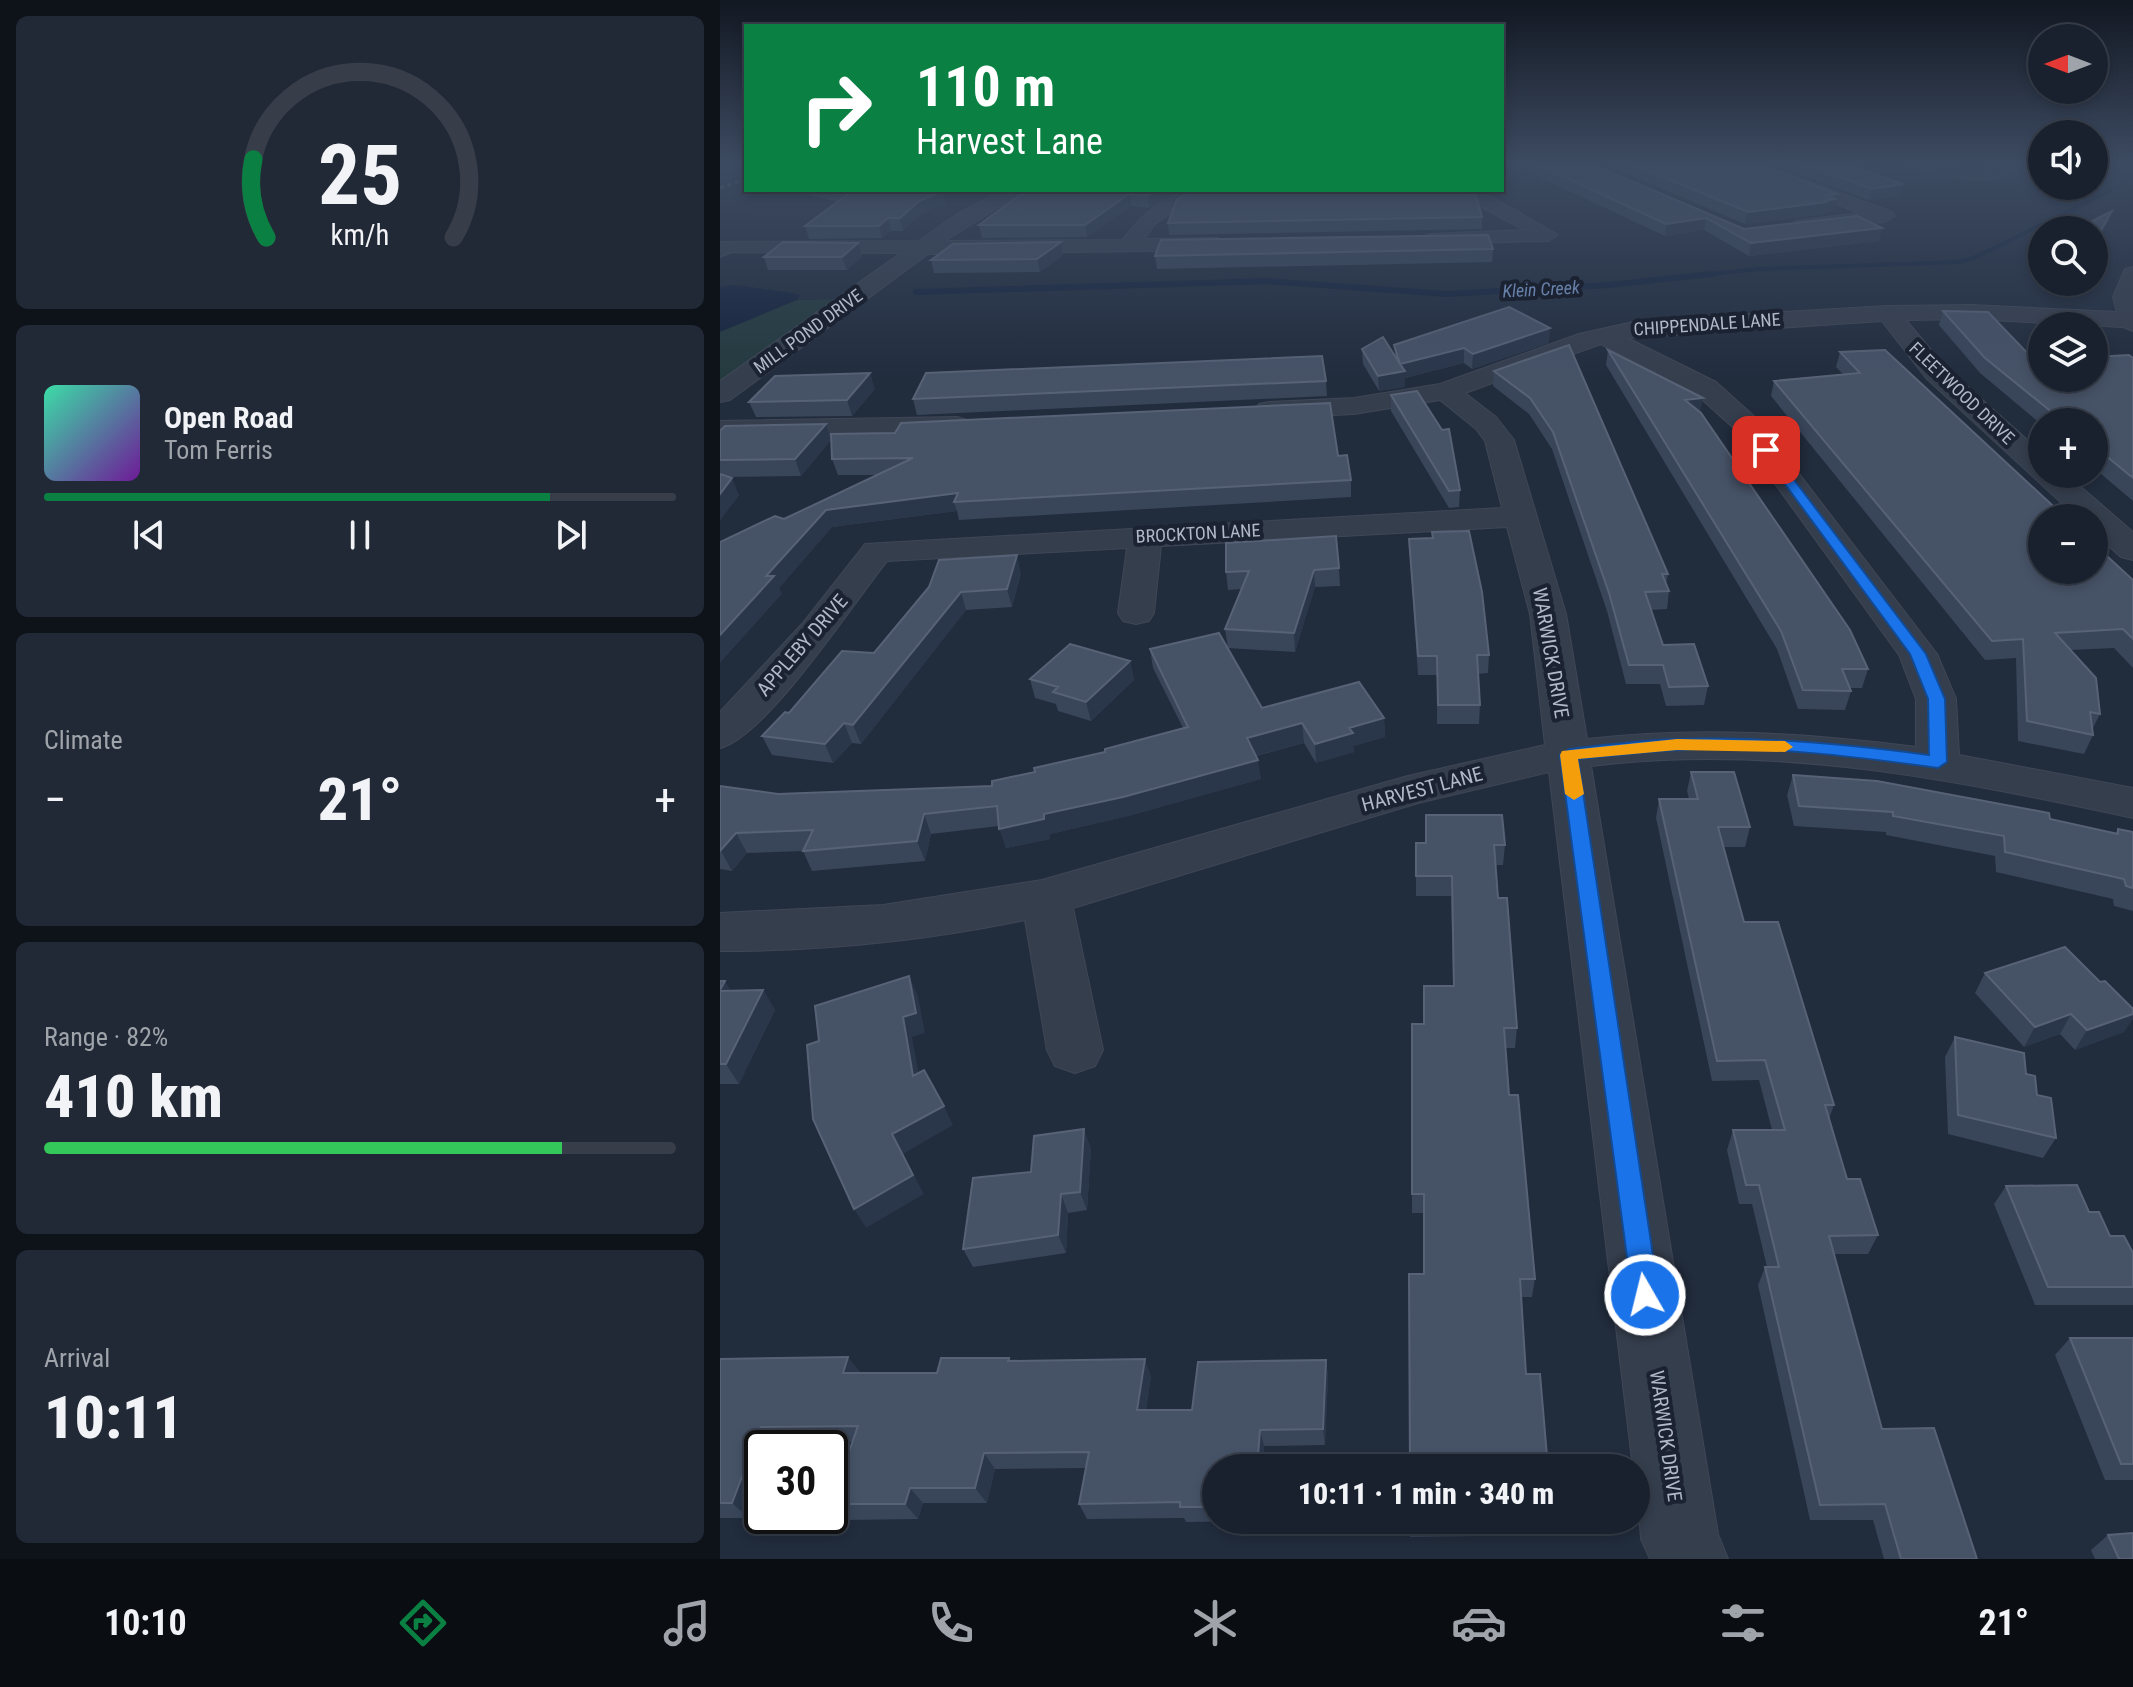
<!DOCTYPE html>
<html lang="en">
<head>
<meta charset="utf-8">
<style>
	body { margin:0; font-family:"Roboto Condensed",sans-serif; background:#222936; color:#f1f3f6; height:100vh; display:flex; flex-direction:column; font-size:30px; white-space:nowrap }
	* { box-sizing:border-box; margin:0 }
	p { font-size:26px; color:#9fa3aa }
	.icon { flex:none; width:44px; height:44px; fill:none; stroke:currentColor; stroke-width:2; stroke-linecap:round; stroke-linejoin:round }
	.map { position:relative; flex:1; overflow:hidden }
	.panel { display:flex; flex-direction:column; gap:16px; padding:16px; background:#0e1219; width:720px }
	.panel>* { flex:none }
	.top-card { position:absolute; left:24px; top:24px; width:760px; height:168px; border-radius:0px; box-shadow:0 4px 12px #0003,0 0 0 2px #373e4a; background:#0b8043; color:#fff; overflow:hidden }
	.needle { width:52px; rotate:270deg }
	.fabs { position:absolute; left:1308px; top:24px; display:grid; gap:16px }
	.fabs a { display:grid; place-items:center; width:80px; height:80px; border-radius:50%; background:#19212e; box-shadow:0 4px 12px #0003,0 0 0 2px #373e4a; font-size:40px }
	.speed { position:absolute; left:24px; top:1430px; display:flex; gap:16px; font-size:40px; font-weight:700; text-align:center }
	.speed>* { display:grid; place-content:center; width:104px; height:104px; border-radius:50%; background:#19212e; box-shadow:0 4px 12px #0003,0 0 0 2px #373e4a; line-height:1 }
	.speed .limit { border:4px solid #111; border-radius:12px; background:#fff; color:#111 }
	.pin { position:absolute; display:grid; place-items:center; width:68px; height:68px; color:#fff; margin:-34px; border-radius:16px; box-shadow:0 4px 12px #0006 }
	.me { position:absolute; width:88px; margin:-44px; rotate:352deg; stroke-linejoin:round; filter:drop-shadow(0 0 6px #0008) }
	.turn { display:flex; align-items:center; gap:28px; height:168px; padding:0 40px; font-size:36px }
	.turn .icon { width:104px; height:104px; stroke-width:2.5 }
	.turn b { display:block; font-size:56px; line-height:68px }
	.big { font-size:60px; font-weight:800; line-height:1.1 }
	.panel .widget { flex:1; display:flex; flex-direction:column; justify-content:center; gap:12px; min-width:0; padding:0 28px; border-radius:12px; background:#222936 }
	.panel .dial { align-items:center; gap:0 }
	.dial svg { height:208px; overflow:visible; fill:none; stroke:#373e4a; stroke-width:7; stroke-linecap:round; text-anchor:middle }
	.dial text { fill:#f1f3f6; stroke:none }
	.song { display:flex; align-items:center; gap:24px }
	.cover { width:96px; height:96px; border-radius:12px; background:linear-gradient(135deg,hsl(160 70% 55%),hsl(280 70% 35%)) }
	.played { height:8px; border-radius:4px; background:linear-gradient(90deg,#0b8043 80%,#373e4a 80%) }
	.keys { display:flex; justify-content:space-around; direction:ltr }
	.heat { display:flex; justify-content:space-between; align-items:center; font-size:44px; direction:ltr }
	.charge { height:12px; border-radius:6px; background:linear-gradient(90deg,#34c759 82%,#373e4a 0) }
	.trip { position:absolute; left:482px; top:1454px; width:448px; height:80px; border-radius:40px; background:#19212e; box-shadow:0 4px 12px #0003,0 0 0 2px #373e4a; font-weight:800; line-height:80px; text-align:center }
	.tab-bar { display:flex; height:128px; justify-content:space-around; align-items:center; background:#0a0d12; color:#9fa3aa }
	.tab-bar .icon { width:56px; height:56px }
	.tab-bar .active { color:#0b8043 }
	.tab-bar b { font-size:36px; color:#f1f3f6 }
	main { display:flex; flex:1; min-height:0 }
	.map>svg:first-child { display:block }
	.green { fill:#233a3e }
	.water { fill:#14233c }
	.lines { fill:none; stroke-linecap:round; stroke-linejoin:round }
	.stream-far1 { stroke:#14233c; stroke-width:4 }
	.stream { stroke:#14233c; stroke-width:6 }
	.minor-casing { stroke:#3f4756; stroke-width:2 }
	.minor { fill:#353e4d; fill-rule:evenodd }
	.rail { stroke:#576275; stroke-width:3; stroke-dasharray:4 4; stroke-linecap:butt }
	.wall { fill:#39465a }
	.shaded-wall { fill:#2a364a }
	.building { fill:#465266; stroke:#576276; stroke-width:2 }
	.route { fill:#1a73e8; stroke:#114b97; stroke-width:2 }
	.slow { fill:#f59e0b }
	.labels { text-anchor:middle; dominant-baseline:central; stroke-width:8; stroke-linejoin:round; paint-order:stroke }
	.far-water-label { font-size:18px; font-style:italic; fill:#6881aa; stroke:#1b2332 }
	.far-street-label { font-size:18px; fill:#b1b9c9; stroke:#1b2332 }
	.street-label { font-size:20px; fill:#b1b9c9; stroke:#1b2332 }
</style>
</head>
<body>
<main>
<section class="panel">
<div class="widget dial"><svg viewBox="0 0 100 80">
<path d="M14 69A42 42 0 1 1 86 69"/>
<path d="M14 69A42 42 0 0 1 9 39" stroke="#0b8043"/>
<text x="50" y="56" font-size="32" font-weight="700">25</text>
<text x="50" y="72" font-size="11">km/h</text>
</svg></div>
<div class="widget">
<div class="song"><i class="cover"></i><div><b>Open Road</b><p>Tom Ferris</p></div></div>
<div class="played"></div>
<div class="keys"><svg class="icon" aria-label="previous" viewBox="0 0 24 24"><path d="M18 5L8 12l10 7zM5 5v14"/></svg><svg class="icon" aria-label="pause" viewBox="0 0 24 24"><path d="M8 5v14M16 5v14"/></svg><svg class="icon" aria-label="next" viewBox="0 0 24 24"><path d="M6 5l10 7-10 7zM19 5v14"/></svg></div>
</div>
<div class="widget"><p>Climate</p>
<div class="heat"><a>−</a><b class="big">21°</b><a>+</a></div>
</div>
<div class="widget"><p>Range · 82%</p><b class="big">410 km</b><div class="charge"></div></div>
<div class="widget"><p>Arrival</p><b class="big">10:11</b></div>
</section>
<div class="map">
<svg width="1413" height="1559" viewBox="0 0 1413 1559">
	<rect width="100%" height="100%" fill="#212c3d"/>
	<path class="green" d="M125,299L0,385V302Z"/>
	<path class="water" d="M15,285L72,293L80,295L77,300L0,332V287Z"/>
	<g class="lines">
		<path class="stream-far1" d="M973,276L1038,269L1239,262L1256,257L1400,186L1408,176L1399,162"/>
		<path class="stream" d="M196,292L548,281L726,294L888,285L992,274"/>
		<defs>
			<path id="minor" d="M1013,162H1037L1172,212L1175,216L1165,222L1075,229L1072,225L1075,221L1139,213Z
				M1184,162H1215L1258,172L1283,162H1305C1273,195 1224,175 1186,166Z
				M282,190H305L225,241L402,240C424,212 448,190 484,190L435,224L424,239L498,238L508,244L498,250L208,254L10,400L0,402V381L181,253L12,252L0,257V242L199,241L236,215Z
				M720,190H748L774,198L838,235L828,241L704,244L701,240L704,236L711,234L804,230L760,206L723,194Z
				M1413,267V331L1403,327L1252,319L1186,320L1224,366L1322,453V474H1346L1413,532V560L1401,557L1374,533V518H1358L1206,378L1162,321L907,338L996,382L1037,419L1217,654L1236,699L1239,755L1413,788V818C1234,780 1055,743 871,766L998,1534L1008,1559H930L921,1539L916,1468H913L829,772L698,803L353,908L383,1050L375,1066L355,1073L335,1066L327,1050L305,920C204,941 103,951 0,951V913L163,905L322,880L688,776L825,745L810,614L787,527L441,546L434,613L429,621L416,624L403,621L398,613L407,548L167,561C134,602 47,736 0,748V712L82,624L145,544L782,508L765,441L756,429L720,400L634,414L549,418L539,416L535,410L539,404L549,402L634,398L720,384L859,334L922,320L1168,306L1252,305L1397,312L1393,297L1405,269ZM881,344L976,394L1017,431L1179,655L1196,699V747C1086,733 978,726 867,739L846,614L794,440L776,417L745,393Z
				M237,417L247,420L251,426L247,432L0,439V421Z"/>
		</defs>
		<use href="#minor" class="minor-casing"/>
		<use href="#minor" class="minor"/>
		<path class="rail" d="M0,188L26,179"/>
	</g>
	<path class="wall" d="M782,162H867L1024,229L1162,228L1159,241L1029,256L984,230L945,236L806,171L782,179Z
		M879,162H1035L1117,194L1114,211L1105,212V214L1025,224Z
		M1046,162H1173L1171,169L1150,173L1180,196L1149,200Z
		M88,190H215L223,191L226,203L202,213L183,231H171L162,238L89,239L85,226L118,202L90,195Z
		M307,190H465L458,191L429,208L411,206L367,237L262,238L259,225Z
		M762,217V229L449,235L448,223Z
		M138,243L142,256L127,270H48L44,257Z
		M1322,247V264L1313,263L1317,250Z
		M773,249L772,262L437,269L435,256Z
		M343,255L320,272L214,273L211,260Z
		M1223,311L1313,359L1413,358V501L1374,468V422H1322V425L1260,373L1219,325Z
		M829,343L752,369L744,363L685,378V387L659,391L643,364L642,349L675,355L674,345Z
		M849,345L948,574L946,584L949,591L947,609L931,610L943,645L988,686L984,705L946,706L940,684H906L887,611L832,449L809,414L773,386L774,371Z
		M888,350L980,413L1148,669L1142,688H1130L1131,691L1125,710L1078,709L1057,649L886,365Z
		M1120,352L1413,580V668L1394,648L1351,650L1380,714L1372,730L1373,735L1364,754L1298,741L1296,658L1265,660L1051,396L1054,381L1123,374L1116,367Z
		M606,381L607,396L197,415L193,399Z
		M155,389L132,416L36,417L29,402Z
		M671,395L722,430L740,490L739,507L729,508L671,411Z
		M106,424L111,440L81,476L8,477L19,495L0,520V431Z
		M618,456L631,480V497L239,520L237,511L112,527L59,588L62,594L0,542L64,519L157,475H118L112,459Z
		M712,532L769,655L768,673L758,674L760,705L759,724H717V675H698L689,539L712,538Z
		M619,568L620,586L595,587L575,652L508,648L542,708L664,718L665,737L633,746L634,752L596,763L584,743L536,756L541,779L408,816L330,834V839L286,848L279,826L211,834L205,861L92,871L83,851L27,853L12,871L0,869V786L58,794L272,786L463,728L433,668L430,649L508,648L505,629L522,589L508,590L506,572Z
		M301,573L292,607L246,610L141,744L132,743L113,763L52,755L42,736L69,713L154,653L209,587Z
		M410,661L414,680L371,721L338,711L336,704L315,698L310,679Z
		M971,772L1030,827L1025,847H1003L1024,922L1114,1105L1109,1119L1127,1179L1158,1235L1148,1254H1114L1162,1429L1257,1559H1164L1153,1520H1090L1038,1285L1045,1267H1047L1032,1204H1019L1007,1150L1013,1130H1052L1039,1080L992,1081L936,818L939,799H969L967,791Z
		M1073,775L1330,819L1395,833L1398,829L1413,832V911L1394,906L1393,899L1276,872L1275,856L1166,835V832L1074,826L1067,795Z
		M696,843L785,845L783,865H776L778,898L797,1028L795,1048H786L789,1095L815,1279L812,1297H801L806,1374L828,1468L704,1274V1213H692V1024H704L733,986L731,896H696Z
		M1265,973L1404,1032L1355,1050L1340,1034L1304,1047L1255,993Z
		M0,981L11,991L43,990L55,1010L19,1084H0Z
		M1235,1037L1306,1074L1317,1095L1336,1138L1323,1158L1228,1134L1225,1057Z
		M371,1148L367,1210L348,1213L346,1253L253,1267L243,1249L311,1172Z
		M1286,1186L1369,1212L1390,1236L1413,1253V1305H1315L1274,1204Z
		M1350,1338H1413V1480H1385L1335,1355Z
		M289,1358L291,1361L431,1376L426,1410H472L606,1360L608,1377L605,1445L544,1446L542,1468H496V1520H538V1521L466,1522L464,1518L367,1519L359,1504L366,1468L275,1469L267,1503H203L198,1519L126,1520L111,1504L132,1442L57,1443L42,1448V1483L29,1518H0V1359L140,1373H217Z
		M690,1520H833L830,1535L690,1537Z
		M1388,1535L1413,1559H1375L1371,1550Z"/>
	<path class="shaded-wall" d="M800,162H807L806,171L782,179V168Z
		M1151,162H1173L1171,169L1129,178L1131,166Z
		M1183,184L1180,196L1149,200L1152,189Z
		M437,190H465L458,191L429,208L427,196Z
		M223,191L226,203L202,213L183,231L180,218L199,201Z
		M409,194L411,206L367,237L365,225Z
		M1117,194L1114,211L1105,212V214L1025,224L1028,212Z
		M1392,211L1388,223L1374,247V242Z
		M168,218L171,231L162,238L159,226Z
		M986,218L984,230L945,236L946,224Z
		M1162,228L1159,241L1029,256L1031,243Z
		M341,242L343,255L320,272L317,259Z
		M138,243L142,256L127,270L122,257Z
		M830,328L829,343L752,369L753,354Z
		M744,348V363L685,378V387L659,391L658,376L680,364Z
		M150,373L155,389L132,416L127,400Z
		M983,398L980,413L965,400Z
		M106,424L111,440L81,476L75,459Z
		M12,478L19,495L0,520V494Z
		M238,493L234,502L237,511L112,527L59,588L62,594L0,663V635L46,576L106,510Z
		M297,555L301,573L292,607L287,589Z
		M594,570L595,587L575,652L574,633Z
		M241,592L246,610L141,744L133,725Z
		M410,661L414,680L371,721L366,702Z
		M664,718L665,737L633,746L634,752L596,763L595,744L629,728Z
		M124,723L132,743L113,763L105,744Z
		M582,723L584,743L530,757L527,738Z
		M538,760L541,779L408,816L330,834V839L286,848L279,829L324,814Z
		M204,814L211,834L205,861L197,841Z
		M16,833L27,853L12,871L1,851Z
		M189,976L198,996L205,1033L192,1037L203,1096L193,1076L183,1017Z
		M5,981L17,1001L0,990Z
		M43,990L55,1010L19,1084L6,1064Z
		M1351,1014L1340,1034L1304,1047L1315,1027Z
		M1413,1014V1019L1404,1032L1355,1050L1367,1030Z
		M224,1106L233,1125L183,1154L204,1194L146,1228L134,1209L172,1134Z
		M364,1129L371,1148L367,1210L360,1192Z
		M341,1194L348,1213L346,1253L338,1235Z
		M128,1357L142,1374L123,1373Z
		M425,1359L431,1376L424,1426L417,1410Z
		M606,1360L608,1377L605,1445L603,1429Z
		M41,1427L57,1443L55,1448H42V1483L29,1518L12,1503Z
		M540,1430L544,1446L542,1468H537Z
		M264,1453L275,1469L267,1503L255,1488Z
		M190,1488L203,1503L198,1519L185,1504Z"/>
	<path class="building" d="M782,162H800L782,168Z
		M812,162H867L1024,229L1137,216L1162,228L1031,243L986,218L946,224Z
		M907,162H1035L1117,194L1107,196L1116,199L1104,201L1107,202L1028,212Z
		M1078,162H1151L1131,166L1183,184L1152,189Z
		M114,190H215L223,191L199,201L180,218H168L159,226H85L129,193Z
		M307,190H437L427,196L409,194L365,225H259Z
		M471,190H737L756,196L762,217L448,223L457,200Z
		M1392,211L1374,242V230H1355Z
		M768,235L773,249L435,256L441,240Z
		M63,242L138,243L122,257H44Z
		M341,242L317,259L211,260L233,244Z
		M789,307L830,328L753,354L744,348L680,364L685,371L658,376L642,349L663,337L680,364L674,345Z
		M1223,311L1268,312L1313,359H1322V378H1374V357L1409,355L1413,358V478L1374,446V422H1344L1265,358Z
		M849,345L948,574H942L949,591L925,592L943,645L974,644L988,686L949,687L943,665H909L889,593L833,432L810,398L774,371Z
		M888,350L983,398L965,400L981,413L1130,630L1148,669H1122L1131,691L1083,690L1061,631Z
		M1165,350L1346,518H1322V570H1374V544L1413,580V639L1403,629L1335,633L1376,678L1380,714L1370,712L1373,735L1307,721L1303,639L1272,641L1054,381L1140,373L1120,352Z
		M602,356L606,381L193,399L206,373Z
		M150,373L127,400L29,402L55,376Z
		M697,391L722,430L729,429L740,490L729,491L671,395Z
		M610,403L618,456L627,455L631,480L234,502L238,493L106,510L46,576H54L0,635V542L55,516L64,519L193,458L112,459L111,434L175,433L181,423Z
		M106,424L75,459L0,460V431L5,426Z
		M0,474L12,478L0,494Z
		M749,531L762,592L769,655H757L760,705H718L717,656H698L689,539L713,538L712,532Z
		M616,536L619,568L594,570L574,633L505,629L529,571L506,572V543Z
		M297,555L287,589L241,592L133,725L124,723L105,744L42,736L65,712L69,713L122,651L154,653L209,587L219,560Z
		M499,633L542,708L639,682L664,718L629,728L633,733L595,744L582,723L527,738L538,760L403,797L324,814V819L279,829L277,806L204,814L197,841L83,851L93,830L16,833L0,851V786L58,794L272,786V781L315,772L314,768L385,752V749L468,727L430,649Z
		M350,644L410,661L366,702L333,692L338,687L310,679Z
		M971,772H1014L1030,827H998L1024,922H1058L1114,1105H1105L1127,1179H1140L1158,1235L1109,1236L1162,1429L1214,1428L1257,1559H1181L1165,1504L1100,1505L1045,1267H1059L1039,1185H1026L1013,1130H1065L1045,1060L997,1061L939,799H978Z
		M1073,775L1157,781L1329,813L1330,819L1398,834V829L1413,832V888L1406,886L1404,879L1285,852L1284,836L1173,816V812L1079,806Z
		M706,815H782L785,845H774L778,898H787L797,1028H784L789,1095H798L815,1279H800L806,1374H820L828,1468H690L689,1274H704V1194H692V1024H704V986H734L732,876H696V843H706Z
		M1345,947L1380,982L1385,981L1413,1009V1014L1367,1030L1351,1014L1315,1027L1265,973Z
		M189,976L196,1013L183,1017L193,1076L204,1070L224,1106L172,1134L193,1175L134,1209L93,1119L87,1045L99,1041L95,1006Z
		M0,981H5L0,990Z
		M43,990L6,1064H0V991Z
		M1235,1037L1304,1053L1306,1074L1315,1076L1317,1095L1331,1098L1336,1138L1238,1115Z
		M364,1129L360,1192L341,1194L338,1235L243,1249L253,1178L311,1172L314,1136Z
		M1357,1185L1369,1212H1379L1390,1236H1404L1413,1253V1287H1328L1286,1186Z
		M1350,1338H1413V1464H1401Z
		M128,1357L123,1373H217L221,1358H289L288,1361L425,1359L417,1410H472L478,1362L606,1360L603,1429L540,1430L537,1468H496V1507H460V1502L359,1504L369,1452L264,1453L255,1488H190L185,1504H111L138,1426L41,1427L12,1503H0V1359Z
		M690,1520H833L690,1522Z
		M1413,1533V1559H1399L1388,1535Z"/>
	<linearGradient id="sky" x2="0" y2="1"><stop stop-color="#121822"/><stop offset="0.43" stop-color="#3d4b62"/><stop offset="1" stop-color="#3d4b62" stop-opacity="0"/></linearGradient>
	<rect width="1413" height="380" fill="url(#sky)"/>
	<path class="route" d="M1042,448H1050L1206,654L1225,699L1227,762L1218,768C1132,756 1042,745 956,750C923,752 891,756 858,759L939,1295L935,1305L925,1309L916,1305L912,1295L840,755L849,749C885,745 922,740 958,739C1042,736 1126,744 1209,755L1208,699L1190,654L1042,453Z"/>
	<path class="slow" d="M957,739L1065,741L1073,747L1065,752L957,750L858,759L864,794L854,800L845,794L840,755L842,751Z"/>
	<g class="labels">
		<g class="far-water-label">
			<text transform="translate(821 289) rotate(-3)">Klein Creek</text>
		</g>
		<g class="far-street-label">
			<text transform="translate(987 324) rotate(-4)">CHIPPENDALE LANE</text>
			<text transform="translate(88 331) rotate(-36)">MILL POND DRIVE</text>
			<text transform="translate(1242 393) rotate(44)">FLEETWOOD DRIVE</text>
			<text transform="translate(478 533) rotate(-3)">BROCKTON LANE</text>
		</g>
		<g class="street-label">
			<text transform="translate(82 645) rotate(-49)">APPLEBY DRIVE</text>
			<text transform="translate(831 653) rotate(80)">WARWICK DRIVE</text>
			<text transform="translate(702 789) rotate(-15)">HARVEST LANE</text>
			<text transform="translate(946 1436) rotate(82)">WARWICK DRIVE</text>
		</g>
	</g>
</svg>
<div class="fabs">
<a><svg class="needle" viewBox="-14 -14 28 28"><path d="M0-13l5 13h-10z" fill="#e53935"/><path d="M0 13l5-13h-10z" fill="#9fa3aa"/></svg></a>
<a><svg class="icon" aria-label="sound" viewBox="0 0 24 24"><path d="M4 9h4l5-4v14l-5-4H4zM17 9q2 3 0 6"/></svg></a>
<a><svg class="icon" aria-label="search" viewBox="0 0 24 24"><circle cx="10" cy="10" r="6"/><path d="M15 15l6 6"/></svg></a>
<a><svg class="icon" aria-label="layers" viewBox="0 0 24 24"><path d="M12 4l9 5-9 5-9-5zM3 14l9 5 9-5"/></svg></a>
<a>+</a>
<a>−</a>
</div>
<div class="speed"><div class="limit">30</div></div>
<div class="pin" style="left:1046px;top:450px;background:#d93025"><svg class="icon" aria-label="arrive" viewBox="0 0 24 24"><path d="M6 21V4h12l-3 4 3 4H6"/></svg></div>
<svg class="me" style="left:925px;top:1295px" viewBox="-20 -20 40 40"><circle r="17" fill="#1a73e8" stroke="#fff" stroke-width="3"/><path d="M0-11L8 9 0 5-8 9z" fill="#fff"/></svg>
<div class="trip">10:11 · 1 min · 340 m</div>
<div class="top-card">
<div class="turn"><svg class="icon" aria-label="right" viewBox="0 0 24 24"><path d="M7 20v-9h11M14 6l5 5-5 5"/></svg><div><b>110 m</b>Harvest Lane</div></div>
</div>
</div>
</main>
<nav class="tab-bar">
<b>10:10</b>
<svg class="icon active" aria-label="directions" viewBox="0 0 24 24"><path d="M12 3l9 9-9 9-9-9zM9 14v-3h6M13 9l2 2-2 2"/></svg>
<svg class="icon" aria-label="music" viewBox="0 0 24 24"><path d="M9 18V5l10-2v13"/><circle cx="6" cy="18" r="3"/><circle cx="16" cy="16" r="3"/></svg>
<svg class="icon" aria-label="phone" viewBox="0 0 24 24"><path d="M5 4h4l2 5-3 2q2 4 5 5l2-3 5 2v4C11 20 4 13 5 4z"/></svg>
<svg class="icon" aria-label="climate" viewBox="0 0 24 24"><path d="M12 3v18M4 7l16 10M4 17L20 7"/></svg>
<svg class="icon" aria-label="car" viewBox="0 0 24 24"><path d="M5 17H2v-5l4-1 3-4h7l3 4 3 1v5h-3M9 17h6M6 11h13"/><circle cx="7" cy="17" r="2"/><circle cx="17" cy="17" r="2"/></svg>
<svg class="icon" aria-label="filters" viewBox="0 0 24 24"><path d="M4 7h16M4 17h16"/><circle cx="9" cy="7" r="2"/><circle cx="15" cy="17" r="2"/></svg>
<b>21°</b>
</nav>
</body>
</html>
